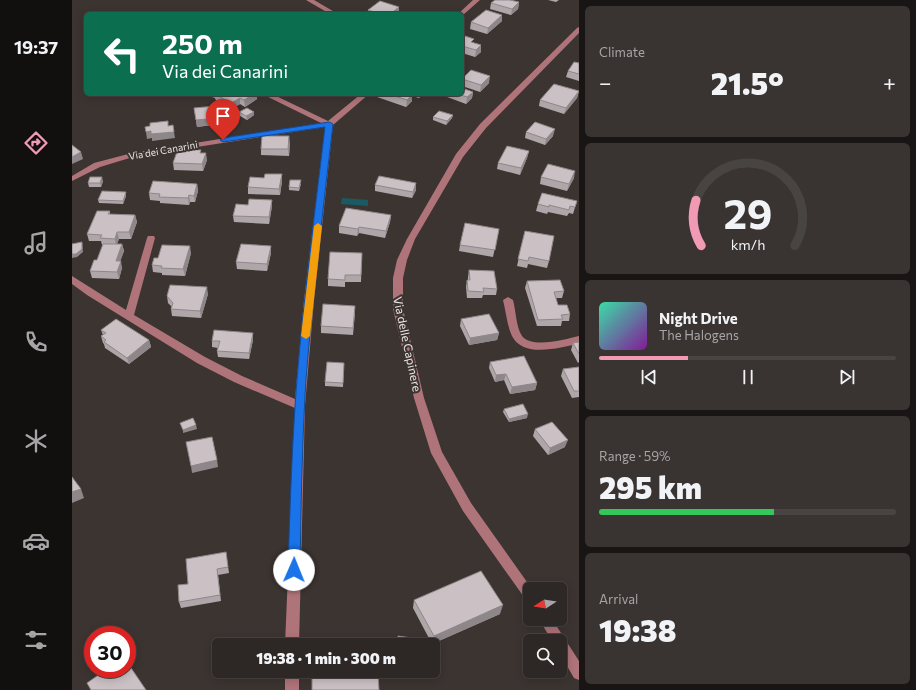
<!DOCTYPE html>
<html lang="en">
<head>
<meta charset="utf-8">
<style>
	body { margin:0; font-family:Commissioner,sans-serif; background:#393332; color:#f1f3f6; height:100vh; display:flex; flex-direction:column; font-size:15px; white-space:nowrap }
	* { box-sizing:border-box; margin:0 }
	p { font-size:13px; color:#a7a5a7 }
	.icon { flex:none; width:22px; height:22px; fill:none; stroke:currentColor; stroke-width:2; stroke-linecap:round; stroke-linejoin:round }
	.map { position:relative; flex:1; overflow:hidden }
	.side { display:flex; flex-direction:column; gap:6px; padding:6px; background:#191514; width:337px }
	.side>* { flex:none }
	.top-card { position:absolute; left:12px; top:12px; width:380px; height:84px; border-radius:6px; box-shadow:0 2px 10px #0003,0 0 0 1px #484442; background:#0b6e4f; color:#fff; overflow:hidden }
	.needle { width:26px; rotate:258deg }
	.tools { position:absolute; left:451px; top:582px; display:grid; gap:8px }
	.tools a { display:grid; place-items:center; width:44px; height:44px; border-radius:6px; background:#2d2725; box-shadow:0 2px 10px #0003,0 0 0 1px #484442; font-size:20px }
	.speed { position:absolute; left:12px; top:626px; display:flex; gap:8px; font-size:20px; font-weight:700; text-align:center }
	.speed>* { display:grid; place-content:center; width:52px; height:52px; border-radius:50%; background:#2d2725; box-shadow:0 2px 10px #0003,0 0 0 1px #484442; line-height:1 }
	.speed .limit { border:6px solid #d22; background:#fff; color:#111 }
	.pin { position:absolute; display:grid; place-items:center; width:34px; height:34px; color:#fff; margin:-41px -17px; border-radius:50% 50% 50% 0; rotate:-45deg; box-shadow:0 0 4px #0007 }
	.pin .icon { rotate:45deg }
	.me { position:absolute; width:44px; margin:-22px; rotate:1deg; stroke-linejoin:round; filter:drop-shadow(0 0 3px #0008) }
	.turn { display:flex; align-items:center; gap:14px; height:84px; padding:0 12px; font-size:18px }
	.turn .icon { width:52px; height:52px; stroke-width:2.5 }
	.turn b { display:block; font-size:28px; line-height:34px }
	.big { font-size:30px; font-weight:800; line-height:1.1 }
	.side .card { flex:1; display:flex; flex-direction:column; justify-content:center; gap:6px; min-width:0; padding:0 14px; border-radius:6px; background:#393332 }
	.side .dial { align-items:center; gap:0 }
	.dial svg { height:104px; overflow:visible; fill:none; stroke:#484442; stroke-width:7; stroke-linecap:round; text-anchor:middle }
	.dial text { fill:#f1f3f6; stroke:none }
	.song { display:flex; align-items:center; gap:12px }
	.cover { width:48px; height:48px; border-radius:6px; background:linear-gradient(135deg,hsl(160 70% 55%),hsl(290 70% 35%)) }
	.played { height:4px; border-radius:2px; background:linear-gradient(90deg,#f09ab6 30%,#484442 30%) }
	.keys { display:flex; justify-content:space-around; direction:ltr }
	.heat { display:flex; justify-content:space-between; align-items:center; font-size:22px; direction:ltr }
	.charge { height:6px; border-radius:3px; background:linear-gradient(90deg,#34c759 59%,#484442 0) }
	.trip { position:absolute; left:140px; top:638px; width:228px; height:40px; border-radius:6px; background:#2d2725; box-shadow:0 2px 10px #0003,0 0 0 1px #484442; font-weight:800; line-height:40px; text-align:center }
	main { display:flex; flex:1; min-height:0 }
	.tabs { display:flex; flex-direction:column; width:72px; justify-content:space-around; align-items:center; background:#12100f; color:#a7a5a7 }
	.tabs .icon { width:28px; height:28px }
	.tabs .on { color:#f09ab6 }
	.tabs b { font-size:18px; color:#f1f3f6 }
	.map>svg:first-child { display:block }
	.water { fill:#1a5a62 }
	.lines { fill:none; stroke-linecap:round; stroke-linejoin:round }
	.minor { fill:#af7479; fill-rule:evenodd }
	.wall { fill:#afa6a9 }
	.shaded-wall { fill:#8e878a }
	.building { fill:#cbc1c5; stroke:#8e878a }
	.route { fill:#1a73e8; stroke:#114b97 }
	.slow { fill:#f59e0b }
	.labels { text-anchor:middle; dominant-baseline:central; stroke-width:4; stroke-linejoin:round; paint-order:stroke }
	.far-street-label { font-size:10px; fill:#e7e2e0; stroke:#3c3431 }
	.street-label { font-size:12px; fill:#e7e2e0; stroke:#3c3431 }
</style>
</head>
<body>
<main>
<nav class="tabs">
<b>19:37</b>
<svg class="icon on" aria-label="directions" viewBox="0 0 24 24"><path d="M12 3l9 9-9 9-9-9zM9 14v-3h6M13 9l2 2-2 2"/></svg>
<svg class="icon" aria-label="music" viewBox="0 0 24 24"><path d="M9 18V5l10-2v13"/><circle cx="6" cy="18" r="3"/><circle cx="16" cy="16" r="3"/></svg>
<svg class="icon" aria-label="phone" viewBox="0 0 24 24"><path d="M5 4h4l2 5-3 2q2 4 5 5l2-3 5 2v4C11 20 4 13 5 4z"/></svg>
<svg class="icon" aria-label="climate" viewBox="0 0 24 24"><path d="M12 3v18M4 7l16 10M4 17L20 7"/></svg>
<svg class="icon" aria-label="car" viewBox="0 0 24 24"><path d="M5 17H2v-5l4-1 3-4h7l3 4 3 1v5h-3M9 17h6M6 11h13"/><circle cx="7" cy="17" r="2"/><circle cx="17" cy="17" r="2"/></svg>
<svg class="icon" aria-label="filters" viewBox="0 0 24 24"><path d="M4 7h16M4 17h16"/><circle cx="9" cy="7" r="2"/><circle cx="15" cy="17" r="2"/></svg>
</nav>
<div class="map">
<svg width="507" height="690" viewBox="0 0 507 690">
	<rect width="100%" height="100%" fill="#3c3431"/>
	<path class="water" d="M270,198L296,200V206L269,204Z"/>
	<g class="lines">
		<path class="minor" d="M234,0H242L266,14H258Z
			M401,0H408L391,15L386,14Z
			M507,27V33L414,128L391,157L343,239L335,260L331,278V309L352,398L370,452L399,503L460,589H458V602L454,600L391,511L359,453L342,398L321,309V278L325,260L335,239L384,154L408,124L505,28Z
			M190,94H200L256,121L289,94H297L261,125L242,300L233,406L227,645H213L223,408L162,382L125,363L15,295L0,284V276L54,310L75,238L76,236H82L83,238L62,315L133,357L170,376L223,399L232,300L253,127L61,157L28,167L0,181V176L22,163L60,153L249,123Z
			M436,297L441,300C444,311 444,327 450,336C460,349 494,339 507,336V344C488,347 452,359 440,336C435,325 434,312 431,300Z
			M467,619H480L507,661V680L502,678L488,654V641H480Z
			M213,671H227V690H213Z"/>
	</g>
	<path class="wall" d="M476,0H487L484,2Z
		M447,2L446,9L439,15L418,9L419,3Z
		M327,7V13L326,14H295L296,10Z
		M430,21L415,34L398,29L399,22Z
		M390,35L402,43L409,45V52L403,57L390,53Z
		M507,63V81L494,77L496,71Z
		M390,79L417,83L408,92L390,86Z
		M507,91L505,98L492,114L467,106L468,100Z
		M401,92L400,98L394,104L367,94H390Z
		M140,94H185V99L173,107L168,104L160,109L144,101L143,98L140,97Z
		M305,94H351L347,98L340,96V101L334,107L305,97Z
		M122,108L148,124L125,127Z
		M167,112L182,115L175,120L168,116Z
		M381,115L380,118L374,125L361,120V117Z
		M454,132L481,136L473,145L453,138Z
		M218,143L217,156L189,155V149Z
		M457,151L455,158L448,175L425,169L426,163Z
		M135,160L131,171L102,170L101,163Z
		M469,177L502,178L495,191L468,184Z
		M31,181L29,187H17L16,183Z
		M210,181L208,195L176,194V187Z
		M125,184L126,191L123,202H118L117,205L88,203V201L78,200L77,193Z
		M229,184L227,191L217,190V187Z
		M303,185L344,190L340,198L303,191Z
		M54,192V196L51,204L27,203L26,200Z
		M505,201L501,214L497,213L495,216L476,212L475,214L464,211L466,204Z
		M200,206L197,224L162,222L161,216Z
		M38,211V214L63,215L65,222L59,239H47L45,244H50L52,251L48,261L50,268L47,279L20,278L18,271L25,260L31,245H30L29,241H17L15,234Z
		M319,215L318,222L313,238L287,233L285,236L267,233V226Z
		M427,229L421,257L387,251L388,245Z
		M453,231L477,261L475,268L456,264L455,268L445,266Z
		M199,246V253L195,271L165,269L164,262Z
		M119,253L113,276L90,275V273L81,272L80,265L86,258Z
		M290,253L289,282H273V287L256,286V279Z
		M397,270L425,289L424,295H411L410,298H395L394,287L395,280H396V277Z
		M455,281L492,291L490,298H484L486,305L498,314L497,321H490L489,326H465L453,288Z
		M136,294L129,318L100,316L99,309L100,307L96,303L95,296Z
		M283,313L281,335L249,333V326Z
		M389,319L427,333L425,340L397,345L388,326Z
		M29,330L77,340L79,347L57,364L33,348L32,344L31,343L29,336L31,335Z
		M181,333V340L177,359L146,357L145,351L146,348L140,347V341Z
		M507,342V362L506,363L499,350L501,343Z
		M418,362L465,383L463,390L438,394L432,380L423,382L417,368Z
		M272,363L271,387L253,386V382Z
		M507,367V397L500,398L489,376L491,369Z
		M432,409L455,418L437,422L431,412Z
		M463,429L493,447L476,455L461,436Z
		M154,552L157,573L146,575L149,601L109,608L107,602L116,584Z
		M342,600L428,614L360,644L341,608Z"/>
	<path class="shaded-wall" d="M447,2L446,9L439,15L440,9Z
		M327,7V13L326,14H318Z
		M430,15V21L415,34L416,28Z
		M409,45V52L403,57L404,50Z
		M418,76L417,83L408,92L409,85Z
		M507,91L505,98L492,114L494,108Z
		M401,92L400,98L394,104L395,97Z
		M182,94H185V99L173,107L172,100Z
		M348,94H351L347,98L348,95Z
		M340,95V101L334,107L335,100Z
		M168,98V104L160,109L159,103Z
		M182,112V115L175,120L174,116Z
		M381,115L380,118L374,125L375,121Z
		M147,118L148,124L125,127L124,120Z
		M483,129L481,136L473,145L474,139Z
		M79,131L102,132L103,138L80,141V138L75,139L74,132Z
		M217,136L218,143L217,156L216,149Z
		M457,151L455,158L448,175L449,168Z
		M9,152L11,159L0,164V157Z
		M134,153L135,160L131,171L130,164Z
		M503,171L502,178L495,191L497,184Z
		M210,174V181L208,195L207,189Z
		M30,177L31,181L29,187L28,183Z
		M344,183V190L340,198L341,192Z
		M125,184L126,191L123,202L122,196Z
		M54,192V196L51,204V201Z
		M117,195L118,202L117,205L116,198Z
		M200,200V206L197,224V217Z
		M63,215L65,222L59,239L57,232Z
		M319,215L318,222L313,238L314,231Z
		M287,227V233L285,236L286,229Z
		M45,232L47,239L44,246L43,239Z
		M10,242L11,252L5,257L0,258V254Z
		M50,244L52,251L46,268L44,261Z
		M118,246L119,253L113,276L111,269Z
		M199,246V253L195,271V264Z
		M49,261L50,268L47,279L45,272Z
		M135,287L136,294L129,318L128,311Z
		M181,333V340L177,359V353Z
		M427,333L425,340L397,345L398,338Z
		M77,340L79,347L57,364L55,358Z
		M434,374L432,380L423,382L424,375Z
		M465,383L463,390L438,394L440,387Z
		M456,414L455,418L437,422V419Z
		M124,425L125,429L111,433V430Z
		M496,440L493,447L476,455L478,448Z
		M145,460L146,467L120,473L119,466Z
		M9,489L12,498L0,503V492Z
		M431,605L428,614L360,644L362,636Z"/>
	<path class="building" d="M423,0H438L447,2L440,9L419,3Z
		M308,1L327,7L318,14H309L296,10Z
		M414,10L430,15L416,28L399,22Z
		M390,35L402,39L399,42L409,45L404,50L390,46Z
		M502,62L507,63V74L496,71Z
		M399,70L418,76L409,85L390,79Z
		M482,84L507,91L494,108L468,100Z
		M390,88L401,92L395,97L386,94H390Z
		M143,94H182L172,100L168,98L159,103Z
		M317,94H338L340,95L335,100Z
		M144,106L147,118L124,120L122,108Z
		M175,108L182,112L174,116L167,112Z
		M367,111L381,115L375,121L361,117Z
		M96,121V126L101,125L102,132L79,134V131L74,132L73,127L78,126V123Z
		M463,122L483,129L474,139L454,132Z
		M190,136H217L216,149H189Z
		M0,145L9,152L0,157Z
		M435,146L457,151L449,168L426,163Z
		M106,149L129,150L128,153H134L130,164L101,163Z
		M476,164L503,171L497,184L469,177Z
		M193,174H210L207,189L176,187L178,177L192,178Z
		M307,176L344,183L341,192L303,185Z
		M18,177H30L28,183H16Z
		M218,180H229L227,188L217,187Z
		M81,181L125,184L122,196L117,195L116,198L87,197L88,194L77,193Z
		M30,191L54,192L51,201L26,200Z
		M470,193L505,201L503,207L498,206L497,210L477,205V207L466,204Z
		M177,199L200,200L197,217L161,216L164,204L176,205Z
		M274,208L319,215L314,231L287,227L286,229L267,226Z
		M25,211H38L36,214L63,215L57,232H45L43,239L28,238L30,235L15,234Z
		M393,223L427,229L423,250L388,245Z
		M453,231L482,236L477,261L457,257L456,261L446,259Z
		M10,242V249L4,254H0V244Z
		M31,244H50L44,261H49L45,272L18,271L22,260H25Z
		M169,244L199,246L195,264L164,262Z
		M90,245L118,246L111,269L89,268L90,266L80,265L82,258H86Z
		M258,252L290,253L289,275H273V280L256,279Z
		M397,270L422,271L425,289L411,288L412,292L396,291L395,280H398Z
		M488,280L492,291L482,292L486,305H495L498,314L489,315L491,319L466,320L455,281Z
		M98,285L135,287L128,311L99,309L101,303L95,296Z
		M251,304L283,306L281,328L249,326Z
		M417,314L427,333L398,338L389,319Z
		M44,319L77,340L55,358L32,342L34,340L29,336L34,333L29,330Z
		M142,330L181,333L177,353L145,351L148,341H140Z
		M507,342V354L501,343Z
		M452,356L465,383L440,387L434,374L424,375L418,362Z
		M255,362L272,363L271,383L253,382Z
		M507,367V391H502L491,369Z
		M451,404L456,414L437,419L432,409Z
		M121,418L124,425L111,430L108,423Z
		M480,422L496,440L478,448L463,429Z
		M140,437L145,460L119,466L114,442Z
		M0,477L9,489L0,492Z
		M154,552L156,567L145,569L148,595L107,602L106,585L116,584L114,559Z
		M409,571L431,605L362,636L342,600Z
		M326,636L347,639L346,645H325Z
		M55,662L74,690H19L15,683L35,669H55Z
		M306,674L307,690H240V676Z"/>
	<path class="route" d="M257,122L261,124C251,209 241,294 234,379C230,443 229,506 228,570L226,573L222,575L218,573L216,570C218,506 220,442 225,379C232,295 243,211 253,127L151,142L148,140L151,138Z"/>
	<path class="slow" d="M246,223L250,226L238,336L234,339L229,336L242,226Z"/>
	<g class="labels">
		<g class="far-street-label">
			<text transform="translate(91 150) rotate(-10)">Via dei Canarini</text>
		</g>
		<g class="street-label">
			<text transform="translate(336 344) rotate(78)">Via delle Capinere</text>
		</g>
	</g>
</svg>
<div class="tools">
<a><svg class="needle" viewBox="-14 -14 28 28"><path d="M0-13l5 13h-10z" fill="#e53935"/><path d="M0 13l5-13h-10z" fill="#a7a5a7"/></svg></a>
<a><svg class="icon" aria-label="search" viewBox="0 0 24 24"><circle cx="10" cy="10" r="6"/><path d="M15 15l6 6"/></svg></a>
</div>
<div class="speed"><div class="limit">30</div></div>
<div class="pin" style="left:151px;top:140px;background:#d93025"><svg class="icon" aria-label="arrive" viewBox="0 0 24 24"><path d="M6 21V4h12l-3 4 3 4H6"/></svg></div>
<svg class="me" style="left:222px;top:570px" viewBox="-20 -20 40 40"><circle r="19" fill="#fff"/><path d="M0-13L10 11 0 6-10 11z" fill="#1a73e8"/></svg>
<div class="trip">19:38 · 1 min · 300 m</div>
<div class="top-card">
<div class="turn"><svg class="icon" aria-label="left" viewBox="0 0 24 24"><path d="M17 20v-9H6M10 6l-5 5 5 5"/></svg><div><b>250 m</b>Via dei Canarini</div></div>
</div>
</div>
<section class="side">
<div class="card"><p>Climate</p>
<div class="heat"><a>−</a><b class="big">21.5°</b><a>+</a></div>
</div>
<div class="card dial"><svg viewBox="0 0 100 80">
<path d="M14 69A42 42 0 1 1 86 69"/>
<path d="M14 69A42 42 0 0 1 10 34" stroke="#f09ab6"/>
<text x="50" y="56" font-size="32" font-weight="700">29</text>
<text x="50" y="72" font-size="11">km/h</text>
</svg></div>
<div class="card">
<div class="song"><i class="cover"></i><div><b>Night Drive</b><p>The Halogens</p></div></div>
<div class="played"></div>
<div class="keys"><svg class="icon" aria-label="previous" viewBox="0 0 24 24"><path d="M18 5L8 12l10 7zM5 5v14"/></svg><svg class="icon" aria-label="pause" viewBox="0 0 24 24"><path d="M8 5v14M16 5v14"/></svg><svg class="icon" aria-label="next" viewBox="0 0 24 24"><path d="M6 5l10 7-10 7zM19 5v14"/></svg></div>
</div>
<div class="card"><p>Range · 59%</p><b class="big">295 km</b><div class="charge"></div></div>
<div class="card"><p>Arrival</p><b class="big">19:38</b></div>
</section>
</main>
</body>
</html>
